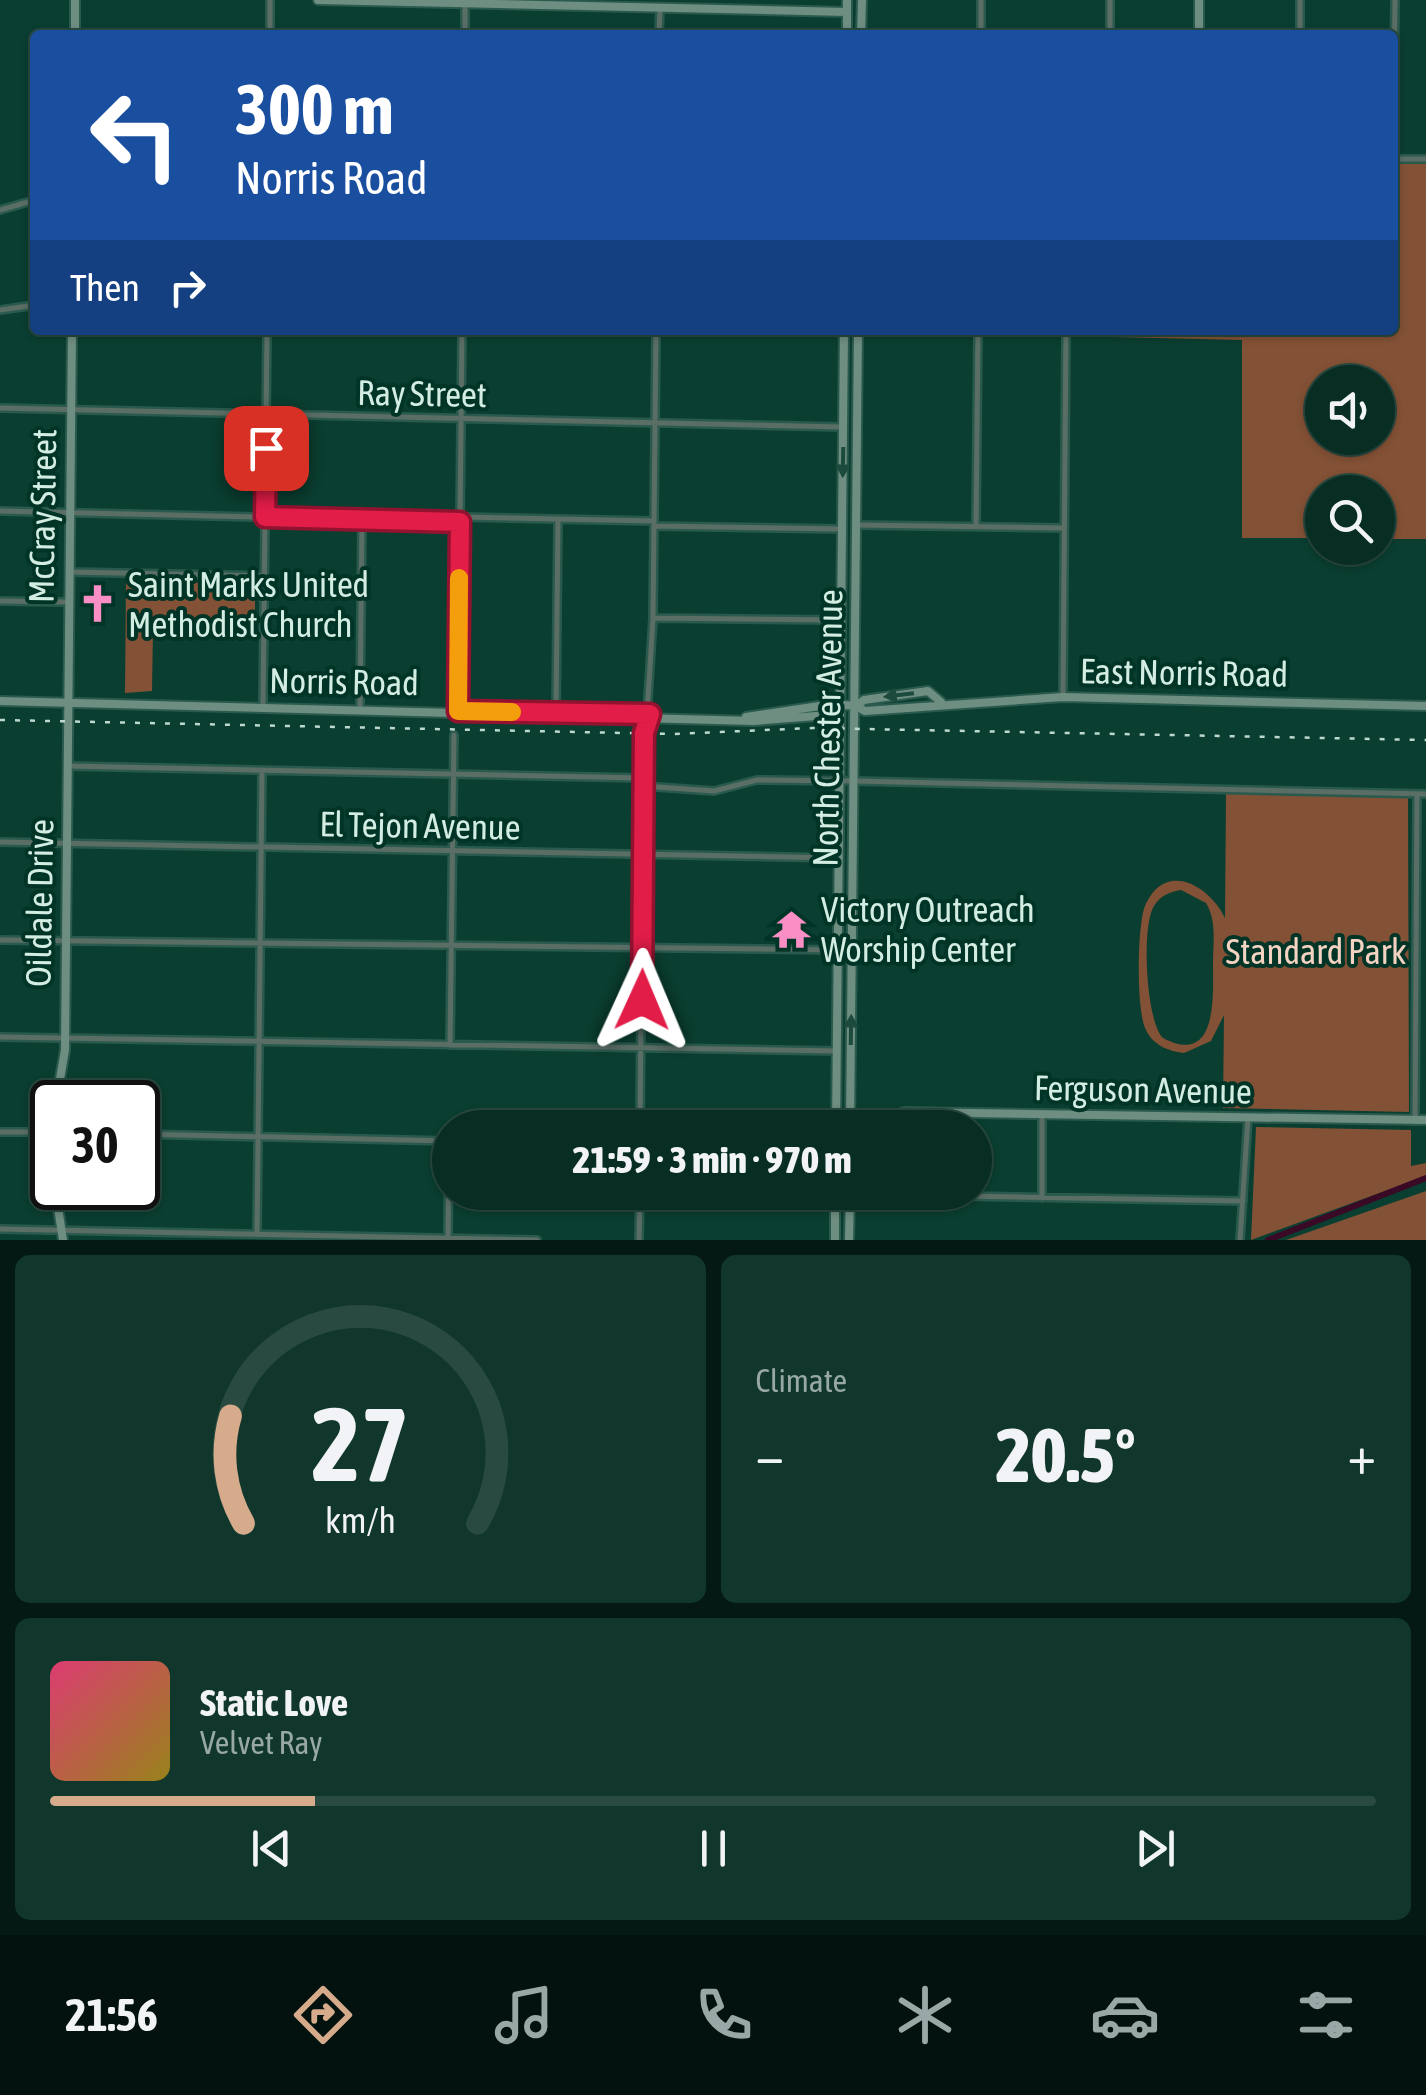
<!DOCTYPE html>
<html lang="en">
<head>
<meta charset="utf-8">
<style>
	body { margin:0; font-family:"Asap Condensed",sans-serif; background:#11362c; color:#f1f3f6; height:100vh; display:flex; flex-direction:column; font-size:38px; white-space:nowrap }
	* { box-sizing:border-box; margin:0 }
	p { font-size:32px; color:#98a8a6 }
	.icon { flex:none; width:55px; height:55px; fill:none; stroke:currentColor; stroke-width:2; stroke-linecap:round; stroke-linejoin:round }
	.map { position:relative; height:1240px; overflow:hidden }
	.details { display:flex; flex-direction:column; gap:15px; padding:15px; background:#041914; flex:1 }
	.details>* { flex:none }
	.hud { position:absolute; left:30px; top:30px; width:1368px; height:305px; border-radius:10px; box-shadow:0 2px 8px #0004,0 0 0 2px #294a41; background:#1a4fa0; color:#fff; overflow:hidden }
	.controls { position:absolute; left:1305px; top:365px; display:grid; gap:20px }
	.controls a { display:grid; place-items:center; width:90px; height:90px; border-radius:50%; background:#082e24; box-shadow:0 2px 8px #0004,0 0 0 2px #294a41; font-size:50px }
	.speed { position:absolute; left:30px; top:1080px; display:flex; gap:20px; font-size:50px; font-weight:700; text-align:center }
	.speed>* { display:grid; place-content:center; width:130px; height:130px; border-radius:50%; background:#082e24; box-shadow:0 2px 8px #0004,0 0 0 2px #294a41; line-height:1 }
	.speed .limit { border:5px solid #111; border-radius:15px; background:#fff; color:#111 }
	.pin { position:absolute; display:grid; place-items:center; width:85px; height:85px; color:#fff; margin:-42px; border-radius:20px; box-shadow:0 5px 15px #0006 }
	.me { position:absolute; width:110px; margin:-55px; rotate:1deg; stroke-linejoin:round; filter:drop-shadow(0 0 8px #0008) }
	.turn { display:flex; align-items:center; gap:35px; height:210px; padding:0 40px; font-size:45px }
	.turn .icon { width:130px; height:130px; stroke-width:2.5 }
	.turn b { display:block; font-size:70px; line-height:85px }
	.then { display:flex; align-items:center; height:95px; padding:0 40px; background:#0003; gap:20px; font-size:38px }
	.big { font-size:75px; font-weight:800; line-height:1.1 }
	.details .widget { flex:1; display:flex; flex-direction:column; justify-content:center; gap:15px; min-width:0; padding:0 35px; border-radius:15px; background:#11362c }
	.details .dial { align-items:center; gap:0 }
	.dial svg { height:260px; overflow:visible; fill:none; stroke:#294a41; stroke-width:7; stroke-linecap:round; text-anchor:middle }
	.dial text { fill:#f1f3f6; stroke:none }
	.song { display:flex; align-items:center; gap:30px }
	.cover { width:120px; height:120px; border-radius:15px; background:linear-gradient(135deg,hsl(340 70% 55%),hsl(50 70% 35%)) }
	.played { height:10px; border-radius:5px; background:linear-gradient(90deg,#d6ab8b 20%,#294a41 20%) }
	.keys { display:flex; justify-content:space-around; direction:ltr }
	.heat { display:flex; justify-content:space-between; align-items:center; font-size:55px; direction:ltr }
	.details .tiles { flex:1; display:grid; gap:15px; grid-template-columns:1fr 1fr }
	.widget:last-child { grid-column:span 2 }
	.trip { position:absolute; left:432px; top:1110px; width:560px; height:100px; border-radius:50px; background:#082e24; box-shadow:0 2px 8px #0004,0 0 0 2px #294a41; font-weight:800; line-height:100px; text-align:center }
	.tabs { display:flex; height:160px; justify-content:space-around; align-items:center; background:#03120e; color:#98a8a6 }
	.tabs .icon { width:70px; height:70px }
	.tabs .current { color:#d6ab8b }
	.tabs b { font-size:45px; color:#f1f3f6 }
	.map>svg:first-child { display:block }
	.green { fill:#835135; fill-rule:evenodd }
	.lines { fill:none; stroke-linecap:round; stroke-linejoin:round }
	.canal { stroke:#390925; stroke-width:6 }
	.street-casing { stroke:#2a5a4d; stroke-width:10 }
	.secondary-casing { stroke:#2a5a4d; stroke-width:12 }
	.street { stroke:#5a6e66; stroke-width:5 }
	.secondary { stroke:#6e8e81; stroke-width:8 }
	.rail { stroke:#bdd9cf; stroke-width:2.5; stroke-dasharray:5 10; stroke-linecap:butt }
	.oneway { fill:#1c4a3d }
	.route-casing { stroke:#92132f; stroke-width:25 }
	.route { stroke:#e11d48; stroke-width:18 }
	.slow { stroke:#f59e0b; stroke-width:18 }
	.labels { text-anchor:middle; dominant-baseline:central; stroke-width:8; stroke-linejoin:round; paint-order:stroke }
	.street-label { font-size:35px; fill:#d4ede3; stroke:#003426 }
	.poi-label { font-size:35px; fill:#d4ede3; stroke:#003426; text-anchor:start }
	.park-label { font-size:35px; fill:#f5d3c2; stroke:#003426 }
</style>
</head>
<body>
<div class="map">
<svg width="1426" height="1240" viewBox="0 0 1426 1240">
	<rect width="100%" height="100%" fill="#0a3e30"/>
	<path class="green" d="M1393,163L1426,164V539H1378V492H1322V538H1242V340L1071,336V330H1392ZM1322,382H1378V438H1322Z
		M126,581L255,584V639L248,630L153,628L152,691L125,693Z
		M1408,792L1409,1112L1223,1108L1224,1015L1211,1041L1184,1053C1168,1051 1153,1045 1146,1030C1136,1012 1137,926 1145,906C1165,859 1210,886 1225,918L1226,794ZM1181,890L1206,903C1217,921 1213,944 1213,964C1213,996 1218,1067 1163,1038C1146,1022 1141,926 1154,906C1160,896 1169,892 1181,890Z
		M1256,1127L1411,1130V1166L1426,1163V1176L1251,1240Z
		M1426,1191V1240H1286Z"/>
	<g class="lines">
		<path class="canal" d="M1268,1240L1426,1178"/>
		<defs>
			<path id="street" d="M270,35V0
				M465,35V3
				M659,35L660,8
				M981,35V0
				M1110,35V0
				M1300,35V0
				M1392,159H1426
				M1393,159L1395,0
				M0,210L35,200
				M0,310L35,305
				M0,408L843,427
				M0,511L460,522
				M460,517L654,521
				M856,525L1063,528
				M655,526L842,529
				M976,527L978,330
				M70,572L264,576
				M0,601L69,602
				M654,618L841,620
				M1063,697L1066,330
				M263,706L267,330
				M360,709L362,519
				M458,711L462,330
				M556,713L558,519
				M68,766L643,778
				M643,786L714,791L757,780L854,781L1426,794
				M0,842L839,858
				M0,940L838,950
				M0,1037L837,1051
				M450,1045L454,735
				M1415,1121L1417,794
				M640,1128L643,778L653,618L656,330
				M0,1132H52
				M138,1134L450,1141
				M850,1194L1243,1201
				M1042,1198V1116
				M0,1229L537,1240
				M257,1234L262,772
				M448,1238L449,1141
				M639,1240L640,1192
				M1240,1240L1248,1118"/>
			<path id="secondary" d="M318,0L847,12
				M75,35V0
				M847,35V0
				M861,35L862,0
				M1199,35V0
				M0,701L754,721L829,715L841,708
				M856,706L865,711L1063,697L1426,706
				M746,717L833,704L856,706L864,700L928,691L941,702
				M56,1102L65,1050L72,330
				M836,1128L844,330
				M850,1128L858,330
				M862,1128L904,1112L1426,1120
				M55,1188L63,1240
				M835,1240V1192
				M849,1240L850,1192"/>
		</defs>
		<use href="#street" class="street-casing"/>
		<use href="#secondary" class="secondary-casing"/>
		<use href="#street" class="street"/>
		<use href="#secondary" class="secondary"/>
		<path class="rail" d="M0,720L673,734L813,728L1426,740"/>
	</g>
	<defs><path id="oneway-solid" d="M-6-.8H1V-3.2L6.5 0L1 3.2V.8H-6Z" transform="scale(2.5)"/></defs>
	<g class="oneway">
		<use href="#oneway-solid" transform="translate(843 462) rotate(91)"/>
		<use href="#oneway-solid" transform="translate(899 695) rotate(173)"/>
		<use href="#oneway-solid" transform="translate(851 1030) rotate(-89)"/>
	</g>
	<g class="lines">
		<defs>
			<path id="route" d="M266,448L265,517L460,522L458,711L650,714L644,733L642,1000"/>
		</defs>
		<use href="#route" class="route-casing"/>
		<use href="#route" class="route"/>
		<path class="slow" d="M459,578L458,711L512,712"/>
	</g>
	<defs>
		<symbol id="church-bare" viewBox="-9 -9 18 18"><path d="M-1.2-6h2.4v3.5h3.3v2.4h-3.3V6h-2.4V-.1h-3.3v-2.4h3.3Z" fill="#fb8fc5" stroke="#003426" stroke-width="2.5" paint-order="stroke"/></symbol>
		<symbol id="temple-bare" viewBox="-9 -9 18 18"><path d="M0-6L5-2H3V0L6.5 2.5H4V6H1.5V3h-3V6H-4V2.5H-6.5L-3 0V-2H-5Z" fill="#fb8fc5" stroke="#003426" stroke-width="2.5" paint-order="stroke"/></symbol>
	</defs>
	<g fill-rule="evenodd">
		<use href="#church-bare" x="70" y="576" width="55" height="55"/>
		<use href="#temple-bare" x="764" y="902" width="55" height="55"/>
	</g>
	<g class="labels">
		<g class="street-label">
			<text transform="translate(422 393) rotate(1)">Ray Street</text>
			<text transform="translate(42 516) rotate(-89)">McCray Street</text>
			<text transform="translate(1184 672) rotate(1)">East Norris Road</text>
			<text transform="translate(344 681) rotate(1)">Norris Road</text>
			<text transform="translate(827 728) rotate(-89)">North Chester Avenue</text>
			<text transform="translate(420 825) rotate(1)">El Tejon Avenue</text>
			<text transform="translate(39 903) rotate(-89)">Oildale Drive</text>
			<text transform="translate(1143 1089) rotate(1)">Ferguson Avenue</text>
		</g>
		<g class="poi-label">
			<text x="128" y="584">Saint Marks United<tspan x="128" dy="40">Methodist Church</tspan></text>
			<text x="821" y="909">Victory Outreach<tspan x="821" dy="40">Worship Center</tspan></text>
		</g>
		<g class="park-label">
			<text x="1316" y="951">Standard Park</text>
		</g>
	</g>
</svg>
<div class="controls">
<a><svg class="icon" aria-label="sound" viewBox="0 0 24 24"><path d="M4 9h4l5-4v14l-5-4H4zM17 9q2 3 0 6"/></svg></a>
<a><svg class="icon" aria-label="search" viewBox="0 0 24 24"><circle cx="10" cy="10" r="6"/><path d="M15 15l6 6"/></svg></a>
</div>
<div class="speed"><div class="limit">30</div></div>
<div class="pin" style="left:266px;top:448px;background:#d93025"><svg class="icon" aria-label="arrive" viewBox="0 0 24 24"><path d="M6 21V4h12l-3 4 3 4H6"/></svg></div>
<svg class="me" style="left:642px;top:1000px" viewBox="-20 -20 40 40"><path d="M0-17L14 15 0 8-14 15z" fill="#e11d48" stroke="#fff" stroke-width="4"/></svg>
<div class="trip">21:59 · 3 min · 970 m</div>
<div class="hud">
<div class="turn"><svg class="icon" aria-label="left" viewBox="0 0 24 24"><path d="M17 20v-9H6M10 6l-5 5 5 5"/></svg><div><b>300 m</b>Norris Road</div></div>
<div class="then">Then<svg class="icon" aria-label="right" viewBox="0 0 24 24"><path d="M7 20v-9h11M14 6l5 5-5 5"/></svg></div>
</div>
</div>
<section class="details">
<div class="tiles">
<div class="widget dial"><svg viewBox="0 0 100 80">
<path d="M14 69A42 42 0 1 1 86 69"/>
<path d="M14 69A42 42 0 0 1 10 36" stroke="#d6ab8b"/>
<text x="50" y="56" font-size="32" font-weight="700">27</text>
<text x="50" y="72" font-size="11">km/h</text>
</svg></div>
<div class="widget"><p>Climate</p>
<div class="heat"><a>−</a><b class="big">20.5°</b><a>+</a></div>
</div>
<div class="widget">
<div class="song"><i class="cover"></i><div><b>Static Love</b><p>Velvet Ray</p></div></div>
<div class="played"></div>
<div class="keys"><svg class="icon" aria-label="previous" viewBox="0 0 24 24"><path d="M18 5L8 12l10 7zM5 5v14"/></svg><svg class="icon" aria-label="pause" viewBox="0 0 24 24"><path d="M8 5v14M16 5v14"/></svg><svg class="icon" aria-label="next" viewBox="0 0 24 24"><path d="M6 5l10 7-10 7zM19 5v14"/></svg></div>
</div>
</div>
</section>
<nav class="tabs">
<b>21:56</b>
<svg class="icon current" aria-label="directions" viewBox="0 0 24 24"><path d="M12 3l9 9-9 9-9-9zM9 14v-3h6M13 9l2 2-2 2"/></svg>
<svg class="icon" aria-label="music" viewBox="0 0 24 24"><path d="M9 18V5l10-2v13"/><circle cx="6" cy="18" r="3"/><circle cx="16" cy="16" r="3"/></svg>
<svg class="icon" aria-label="phone" viewBox="0 0 24 24"><path d="M5 4h4l2 5-3 2q2 4 5 5l2-3 5 2v4C11 20 4 13 5 4z"/></svg>
<svg class="icon" aria-label="climate" viewBox="0 0 24 24"><path d="M12 3v18M4 7l16 10M4 17L20 7"/></svg>
<svg class="icon" aria-label="car" viewBox="0 0 24 24"><path d="M5 17H2v-5l4-1 3-4h7l3 4 3 1v5h-3M9 17h6M6 11h13"/><circle cx="7" cy="17" r="2"/><circle cx="17" cy="17" r="2"/></svg>
<svg class="icon" aria-label="filters" viewBox="0 0 24 24"><path d="M4 7h16M4 17h16"/><circle cx="9" cy="7" r="2"/><circle cx="15" cy="17" r="2"/></svg>
</nav>
</body>
</html>
